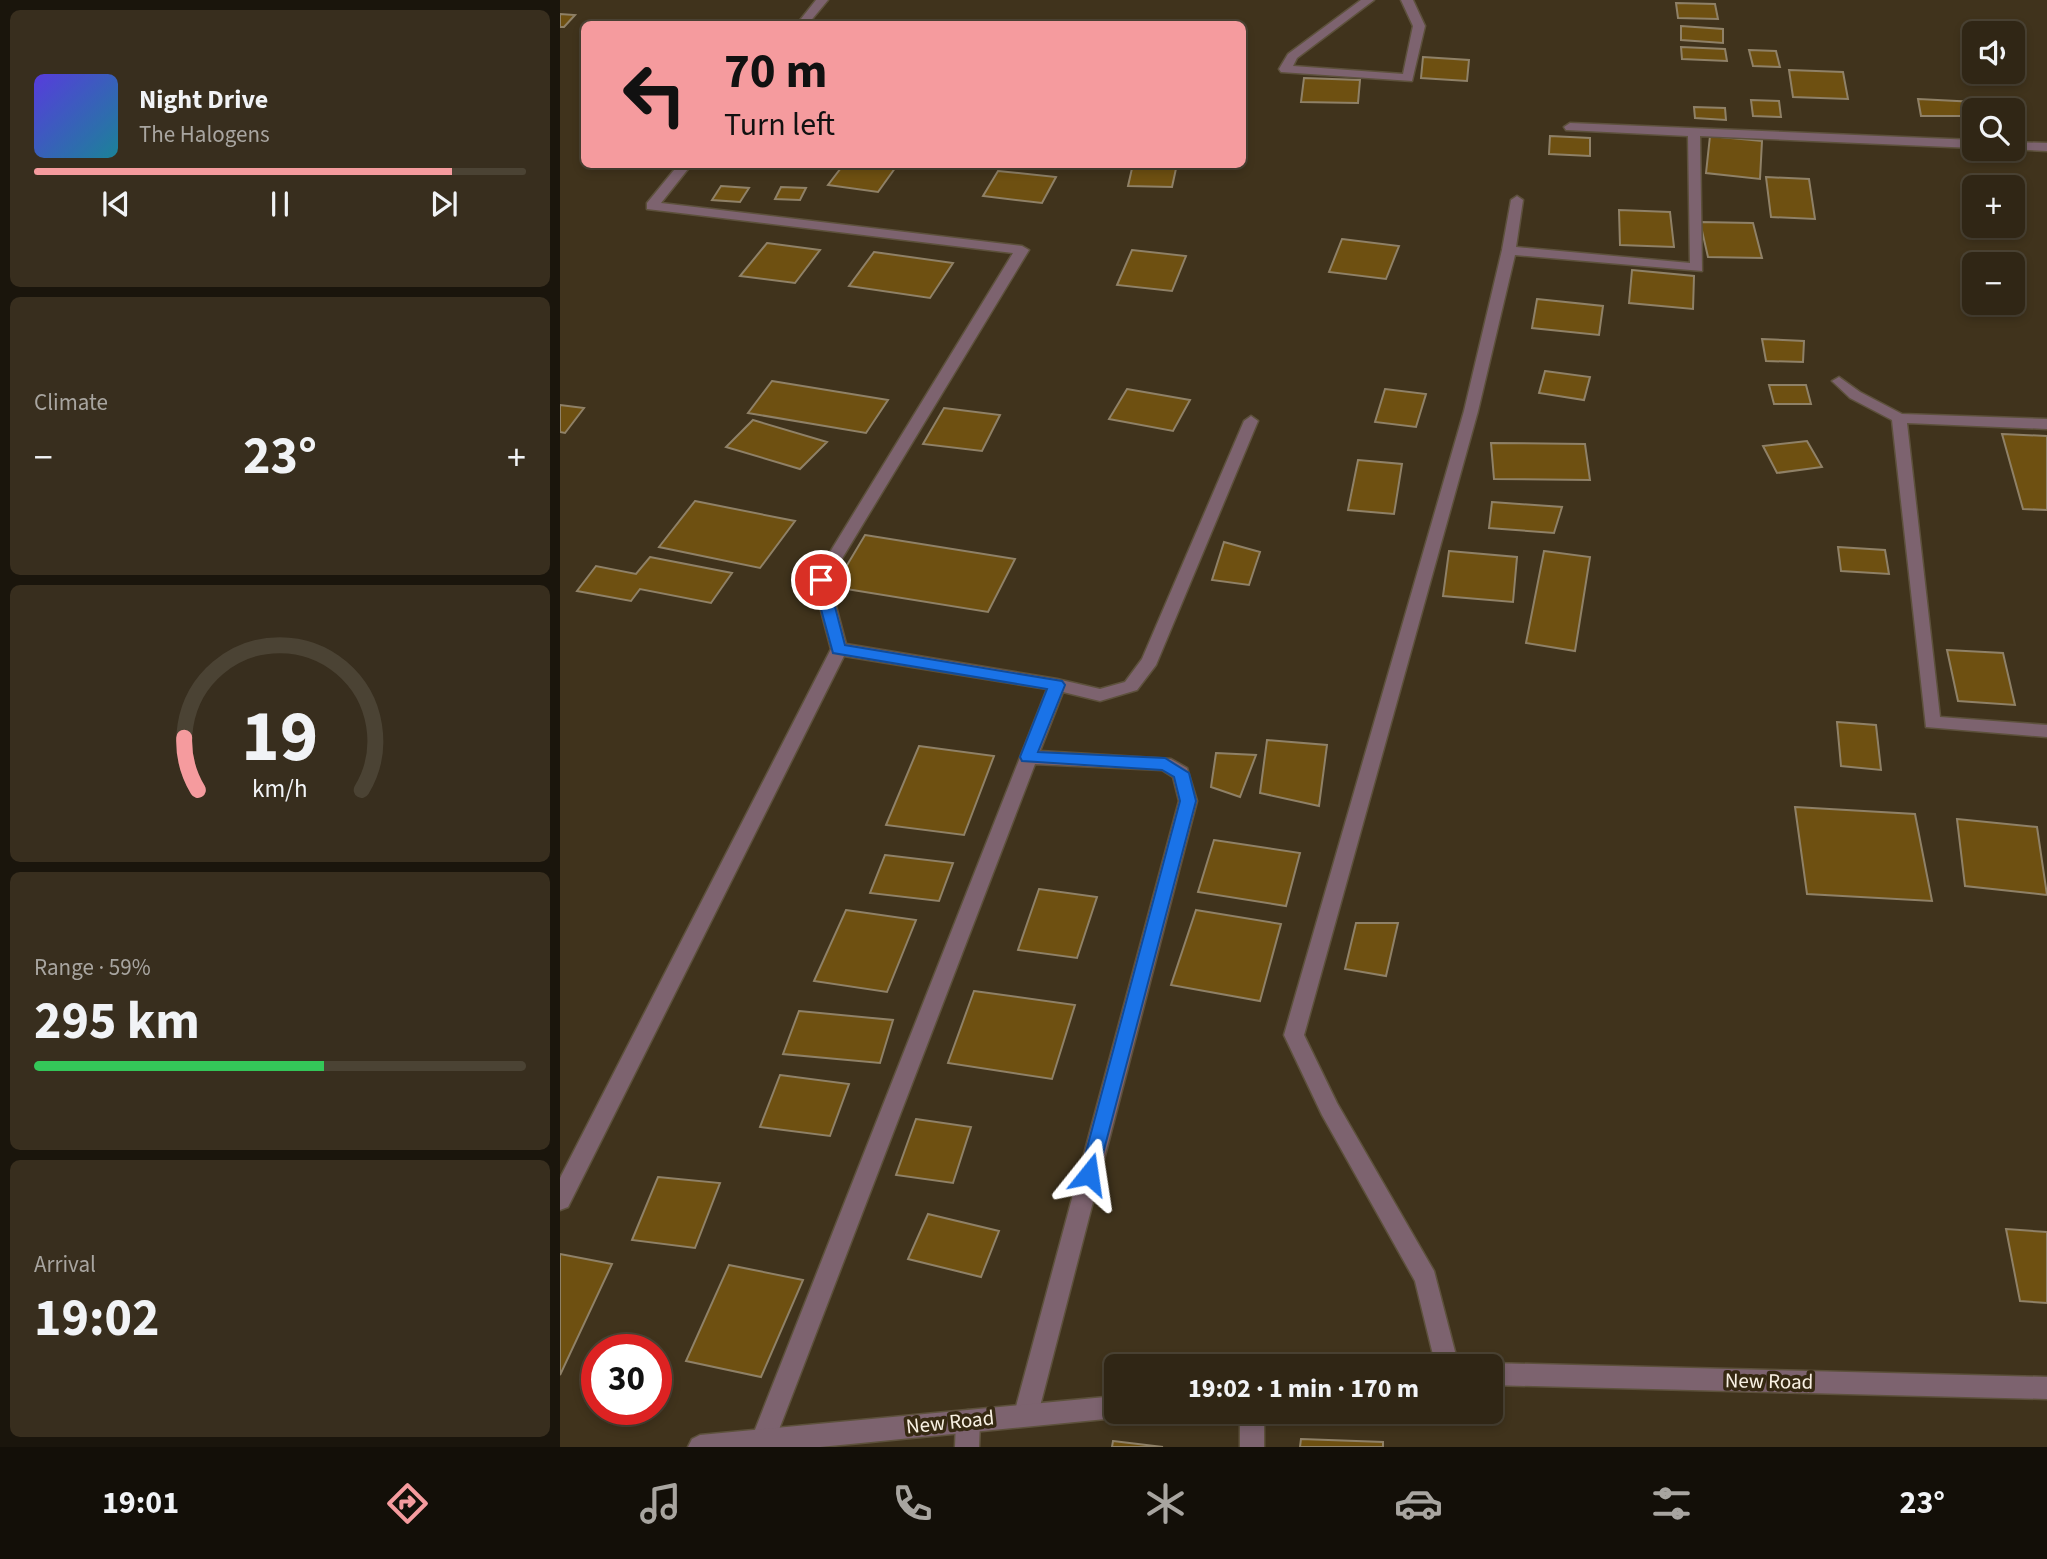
<!DOCTYPE html>
<html lang="en">
<head>
<meta charset="utf-8">
<style>
	body { margin:0; font-family:"Source Sans 3",sans-serif; background:#382e1e; color:#f1f3f6; height:100vh; display:flex; flex-direction:column; font-size:26px; white-space:nowrap }
	* { box-sizing:border-box; margin:0 }
	p { font-size:23px; color:#a8a5a0 }
	.icon { flex:none; width:38px; height:38px; fill:none; stroke:currentColor; stroke-width:2; stroke-linecap:round; stroke-linejoin:round }
	.map { position:relative; flex:1; overflow:hidden }
	.panel { display:flex; flex-direction:column; gap:10px; padding:10px; background:#1a150c; width:560px }
	.panel>* { flex:none }
	.banner { position:absolute; left:21px; top:21px; width:665px; height:147px; border-radius:10px; box-shadow:0 4px 10px #0003,0 0 0 2px #4b4334; background:#f59b9e; color:#111; overflow:hidden }
	.fabs { position:absolute; left:1402px; top:21px; display:grid; gap:14px }
	.fabs a { display:grid; place-items:center; width:63px; height:63px; border-radius:10px; background:#302615; box-shadow:0 4px 10px #0003,0 0 0 2px #4b4334; font-size:35px }
	.speed { position:absolute; left:21px; top:1334px; display:flex; gap:14px; font-size:35px; font-weight:700; text-align:center }
	.speed>* { display:grid; place-content:center; width:91px; height:91px; border-radius:50%; background:#302615; box-shadow:0 4px 10px #0003,0 0 0 2px #4b4334; line-height:1 }
	.speed .limit { border:10px solid #d22; background:#fff; color:#111 }
	.pin { position:absolute; display:grid; place-items:center; width:60px; height:60px; color:#fff; margin:-30px; border:4px solid #fff; border-radius:50%; box-shadow:0 2px 7px #0007 }
	.me { position:absolute; width:77px; margin:-38px; rotate:15deg; stroke-linejoin:round; filter:drop-shadow(0 0 5px #0008) }
	.turn { display:flex; align-items:center; gap:24px; height:147px; padding:0 28px; font-size:32px }
	.turn .icon { width:91px; height:91px; stroke-width:2.5 }
	.turn b { display:block; font-size:49px; line-height:60px }
	.big { font-size:52px; font-weight:700; line-height:1.1 }
	.panel .widget { flex:1; display:flex; flex-direction:column; justify-content:center; gap:10px; min-width:0; padding:0 24px; border-radius:10px; background:#382e1e }
	.panel .dial { align-items:center; gap:0 }
	.dial svg { height:182px; overflow:visible; fill:none; stroke:#4b4334; stroke-width:7; stroke-linecap:round; text-anchor:middle }
	.dial text { fill:#f1f3f6; stroke:none }
	.song { display:flex; align-items:center; gap:21px }
	.cover { width:84px; height:84px; border-radius:10px; background:linear-gradient(135deg,hsl(250 70% 55%),hsl(190 70% 35%)) }
	.played { height:7px; border-radius:4px; background:linear-gradient(90deg,#f59b9e 85%,#4b4334 85%) }
	.keys { display:flex; justify-content:space-around; direction:ltr }
	.heat { display:flex; justify-content:space-between; align-items:center; font-size:38px; direction:ltr }
	.charge { height:10px; border-radius:5px; background:linear-gradient(90deg,#34c759 59%,#4b4334 0) }
	.trip { position:absolute; left:544px; top:1354px; width:399px; height:70px; border-radius:10px; background:#302615; box-shadow:0 4px 10px #0003,0 0 0 2px #4b4334; font-weight:700; line-height:70px; text-align:center }
	.tabs { display:flex; height:112px; justify-content:space-around; align-items:center; background:#130f08; color:#a8a5a0 }
	.tabs .icon { width:49px; height:49px }
	.tabs .active { color:#f59b9e }
	.tabs b { font-size:32px; color:#f1f3f6 }
	main { display:flex; flex:1; min-height:0 }
	.map>svg:first-child { display:block }
	.building { fill:#6e5011; stroke:#8f8167; stroke-width:2 }
	.lines { fill:none; stroke-linecap:round; stroke-linejoin:round }
	.minor-casing { stroke:#5d513c; stroke-width:3 }
	.tertiary-casing { stroke:#5d513c; stroke-width:3 }
	.minor { fill:#7d636f; fill-rule:evenodd }
	.tertiary { fill:#7d636f; fill-rule:evenodd }
	.route { fill:#1a73e8; stroke:#114b97; stroke-width:2 }
	.labels { text-anchor:middle; dominant-baseline:central; stroke-width:7; stroke-linejoin:round; paint-order:stroke }
	.near-street-label { font-size:21px; fill:#f8f0e2; stroke:#362912 }
</style>
</head>
<body>
<main>
<section class="panel">
<div class="widget">
<div class="song"><i class="cover"></i><div><b>Night Drive</b><p>The Halogens</p></div></div>
<div class="played"></div>
<div class="keys"><svg class="icon" aria-label="previous" viewBox="0 0 24 24"><path d="M18 5L8 12l10 7zM5 5v14"/></svg><svg class="icon" aria-label="pause" viewBox="0 0 24 24"><path d="M8 5v14M16 5v14"/></svg><svg class="icon" aria-label="next" viewBox="0 0 24 24"><path d="M6 5l10 7-10 7zM19 5v14"/></svg></div>
</div>
<div class="widget"><p>Climate</p>
<div class="heat"><a>−</a><b class="big">23°</b><a>+</a></div>
</div>
<div class="widget dial"><svg viewBox="0 0 100 80">
<path d="M14 69A42 42 0 1 1 86 69"/>
<path d="M14 69A42 42 0 0 1 8 46" stroke="#f59b9e"/>
<text x="50" y="56" font-size="32" font-weight="700">19</text>
<text x="50" y="72" font-size="11">km/h</text>
</svg></div>
<div class="widget"><p>Range · 59%</p><b class="big">295 km</b><div class="charge"></div></div>
<div class="widget"><p>Arrival</p><b class="big">19:02</b></div>
</section>
<div class="map">
<svg width="1487" height="1447" viewBox="0 0 1487 1447">
	<rect width="100%" height="100%" fill="#40331c"/>
	<path class="building" d="M1116,3L1155,4L1158,19L1118,18Z
		M0,14L15,15L4,27H0Z
		M1121,26L1163,29V43L1121,40Z
		M1121,47L1165,49L1167,61L1122,59Z
		M1189,50L1216,51L1220,67L1193,66Z
		M863,57L909,60L907,81L861,78Z
		M1229,70L1283,72L1288,99L1233,97Z
		M744,78L800,80L798,103L741,102Z
		M1358,99L1435,103V110H1414V116H1361Z
		M1191,100L1219,101L1221,117L1193,116Z
		M1134,107L1165,108L1166,120L1135,118Z
		M990,136L1030,138V156L989,154Z
		M1150,136L1202,141L1200,179L1146,173Z
		M284,164H338L318,192L268,185Z
		M573,164H617L612,187L568,186Z
		M438,171L496,177L482,203L423,196Z
		M1206,177L1249,179L1255,219L1211,217Z
		M161,186L189,188L180,202L152,200Z
		M221,187L246,188L240,200L215,199Z
		M1059,210L1110,212L1114,247L1060,245Z
		M1140,222L1193,223L1202,258L1148,257Z
		M782,239L839,246L826,279L769,272Z
		M207,243L260,250L235,283L180,276Z
		M572,250L626,256L612,291L557,285Z
		M314,252L393,263L370,298L289,286Z
		M1072,270L1134,276L1133,309L1069,303Z
		M977,299L1043,306L1039,335L972,328Z
		M1202,339L1244,341L1243,362L1206,361Z
		M985,371L1030,377L1024,400L979,393Z
		M212,381L328,400L306,433L188,413Z
		M1209,385H1246L1251,404H1214Z
		M567,389L630,400L613,431L549,419Z
		M825,389L866,394L856,427L815,422Z
		M0,405L24,408L5,433L0,432Z
		M384,408L440,415L422,451L363,444Z
		M193,420L267,442L240,469L166,447Z
		M1442,434L1487,436V510L1463,509Z
		M1247,441L1262,467L1217,473L1203,446Z
		M931,443L1025,444L1030,480L934,479Z
		M798,460L842,464L834,514L788,510Z
		M135,501L235,521L200,568L99,547Z
		M932,502L1002,507L994,533L929,528Z
		M305,535L455,559L428,612L274,587Z
		M664,542L700,552L689,585L652,580Z
		M1278,547L1325,550L1329,574L1281,571Z
		M889,551L957,557L953,602L883,596Z
		M984,551L1030,557L1015,651L966,643Z
		M90,557L172,573L151,603L80,589L71,601L17,591L36,566L76,574Z
		M1387,650L1443,653L1455,705L1398,701Z
		M1277,722L1316,725L1321,770L1281,766Z
		M707,740L767,745L759,806L700,793Z
		M359,746L434,756L404,835L326,825Z
		M656,753L696,755L680,797L651,787Z
		M1235,807L1355,814L1372,901L1247,894Z
		M1397,819L1477,827L1487,895L1405,886Z
		M654,840L740,853L726,906L638,892Z
		M325,855L393,863L379,901L310,893Z
		M479,889L537,897L517,958L458,950Z
		M286,910L356,920L327,992L254,981Z
		M636,910L721,924L700,1001L611,985Z
		M796,923H838L826,976L785,969Z
		M414,991L515,1005L492,1079L388,1063Z
		M239,1011L333,1020L320,1063L223,1054Z
		M220,1075L289,1084L270,1136L200,1127Z
		M356,1119L411,1127L393,1183L336,1175Z
		M98,1177L160,1183L135,1248L72,1240Z
		M368,1214L439,1231L421,1277L348,1259Z
		M1446,1229L1487,1232V1303L1460,1301Z
		M0,1254L52,1264L0,1375Z
		M169,1265L243,1280L201,1377L126,1361Z
		M741,1439L823,1442V1447H740Z
		M553,1441L603,1447H552Z"/>
	<g class="lines">
		<defs>
			<path id="minor" d="M256,0H268L248,24H237Z
				M801,0H814L737,58L733,66L843,74L853,26L841,0H853L865,26L852,81L721,72L719,69L728,54Z
				M1010,123L1414,140V148L1140,136L1142,271L955,255L918,411L744,1035L777,1103L874,1271L899,1367H876L855,1281L762,1115L724,1035L904,411L942,250L951,200L957,196L963,200L956,247L1130,263L1128,136L1006,130L1004,127Z
				M1452,142L1487,143V151L1448,149H1452Z
				M119,164H132L101,203L462,246L469,250L269,580L286,644L497,679L540,689L565,682L582,659L684,421L691,416L698,421L596,665L577,690L540,701L503,692L480,751L611,759L627,768L637,801L478,1414L474,1422L466,1425L458,1422L454,1414L619,801L613,777L602,770L475,764L215,1440L212,1447H194L191,1440L487,689L284,656L8,1207L0,1210V1178L271,649L253,580L453,253L87,209V203Z
				M1279,377L1300,392L1342,414L1487,419V429L1347,423L1380,717L1487,725V737L1366,727L1332,420L1290,398L1272,381Z
				M408,1410L416,1413L420,1421L419,1447H395L396,1421L400,1413Z
				M680,1412H704V1447H680Z"/>
			<path id="tertiary" d="M931,1363L1487,1377V1399L931,1385V1367H923Z
				M556,1396V1412H565L556,1418L260,1447H128L132,1439L140,1435Z"/>
		</defs>
		<use href="#minor" class="minor-casing"/>
		<use href="#tertiary" class="tertiary-casing"/>
		<use href="#minor" class="minor"/>
		<use href="#tertiary" class="tertiary"/>
	</g>
	<path class="route" d="M261,575L268,580L285,645L502,681L505,685L478,752L605,758L629,773L636,801L536,1180L529,1182L522,1180L520,1174L620,801L614,777L602,770L462,761L460,757L487,689L273,653L253,580Z"/>
	<g class="labels">
		<g class="near-street-label">
			<text transform="translate(1209 1381) rotate(1)">New Road</text>
			<text transform="translate(390 1422) rotate(-6)">New Road</text>
		</g>
	</g>
</svg>
<div class="fabs">
<a><svg class="icon" aria-label="sound" viewBox="0 0 24 24"><path d="M4 9h4l5-4v14l-5-4H4zM17 9q2 3 0 6"/></svg></a>
<a><svg class="icon" aria-label="search" viewBox="0 0 24 24"><circle cx="10" cy="10" r="6"/><path d="M15 15l6 6"/></svg></a>
<a>+</a>
<a>−</a>
</div>
<div class="speed"><div class="limit">30</div></div>
<div class="pin" style="left:261px;top:580px;background:#d93025"><svg class="icon" aria-label="arrive" viewBox="0 0 24 24"><path d="M6 21V4h12l-3 4 3 4H6"/></svg></div>
<svg class="me" style="left:529px;top:1174px" viewBox="-20 -20 40 40"><path d="M0-17L14 15 0 8-14 15z" fill="#1a73e8" stroke="#fff" stroke-width="4"/></svg>
<div class="trip">19:02 · 1 min · 170 m</div>
<div class="banner">
<div class="turn"><svg class="icon" aria-label="left" viewBox="0 0 24 24"><path d="M17 20v-9H6M10 6l-5 5 5 5"/></svg><div><b>70 m</b>Turn left</div></div>
</div>
</div>
</main>
<nav class="tabs">
<b>19:01</b>
<svg class="icon active" aria-label="directions" viewBox="0 0 24 24"><path d="M12 3l9 9-9 9-9-9zM9 14v-3h6M13 9l2 2-2 2"/></svg>
<svg class="icon" aria-label="music" viewBox="0 0 24 24"><path d="M9 18V5l10-2v13"/><circle cx="6" cy="18" r="3"/><circle cx="16" cy="16" r="3"/></svg>
<svg class="icon" aria-label="phone" viewBox="0 0 24 24"><path d="M5 4h4l2 5-3 2q2 4 5 5l2-3 5 2v4C11 20 4 13 5 4z"/></svg>
<svg class="icon" aria-label="climate" viewBox="0 0 24 24"><path d="M12 3v18M4 7l16 10M4 17L20 7"/></svg>
<svg class="icon" aria-label="car" viewBox="0 0 24 24"><path d="M5 17H2v-5l4-1 3-4h7l3 4 3 1v5h-3M9 17h6M6 11h13"/><circle cx="7" cy="17" r="2"/><circle cx="17" cy="17" r="2"/></svg>
<svg class="icon" aria-label="filters" viewBox="0 0 24 24"><path d="M4 7h16M4 17h16"/><circle cx="9" cy="7" r="2"/><circle cx="15" cy="17" r="2"/></svg>
<b>23°</b>
</nav>
</body>
</html>
